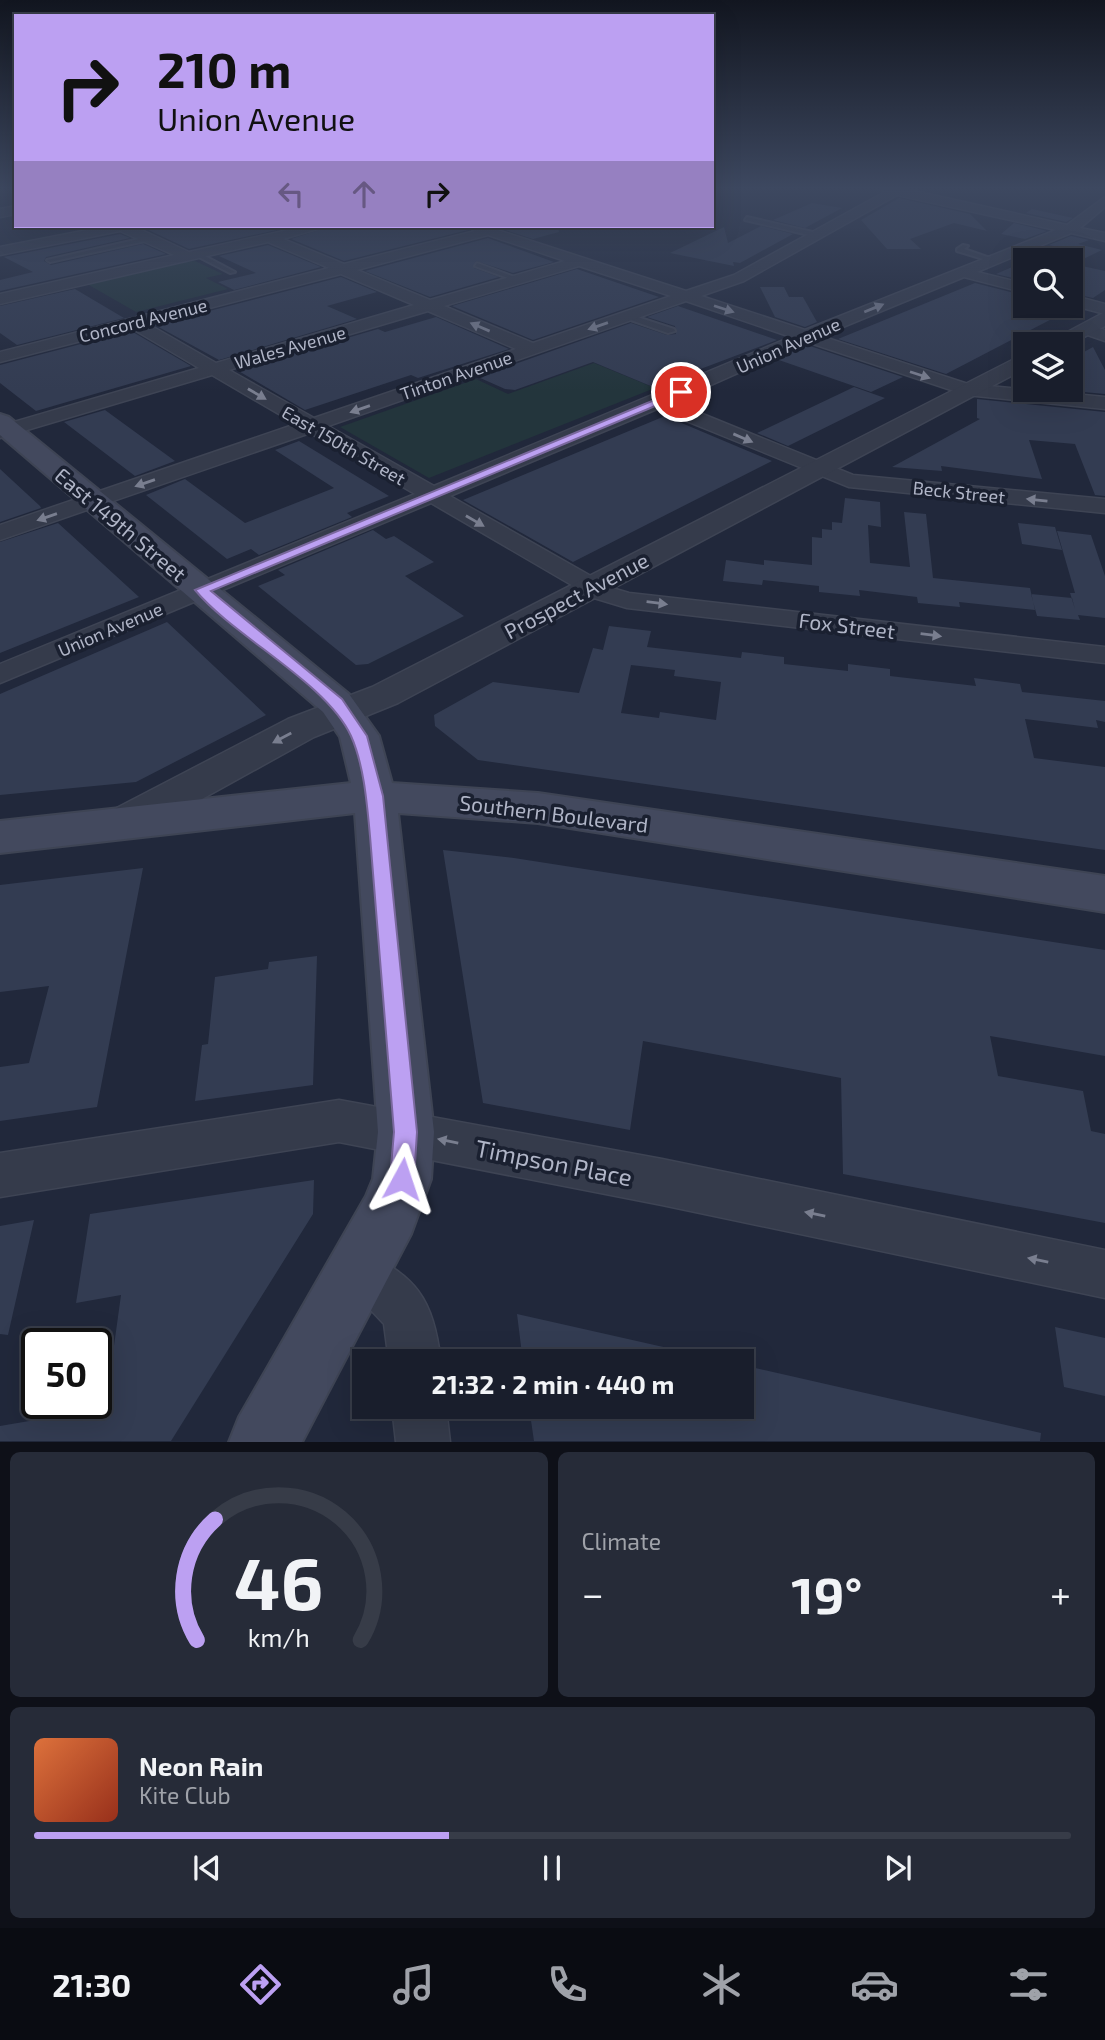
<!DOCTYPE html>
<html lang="en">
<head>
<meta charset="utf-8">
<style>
	body { margin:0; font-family:"Exo 2",sans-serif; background:#262b38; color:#f1f3f6; height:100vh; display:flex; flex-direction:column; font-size:26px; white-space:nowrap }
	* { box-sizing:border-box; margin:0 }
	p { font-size:23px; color:#9fa2a9 }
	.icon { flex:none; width:38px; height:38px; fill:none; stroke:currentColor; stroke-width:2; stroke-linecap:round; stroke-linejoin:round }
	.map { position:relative; height:1442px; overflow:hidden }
	.sheet { display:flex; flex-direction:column; gap:10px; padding:10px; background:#0e1018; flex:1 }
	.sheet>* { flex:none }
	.guide { position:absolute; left:14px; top:14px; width:700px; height:214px; border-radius:0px; box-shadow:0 7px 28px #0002,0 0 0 2px #373c48; background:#bca0f2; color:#111; overflow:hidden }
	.buttons { position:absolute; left:1013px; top:248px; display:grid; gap:14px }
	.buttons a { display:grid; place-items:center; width:70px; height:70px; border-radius:0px; background:#191e2c; box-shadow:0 7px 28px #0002,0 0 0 2px #373c48; font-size:35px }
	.speed { position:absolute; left:21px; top:1328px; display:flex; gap:14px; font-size:35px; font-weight:700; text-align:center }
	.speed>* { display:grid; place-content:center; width:91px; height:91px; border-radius:50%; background:#191e2c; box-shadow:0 7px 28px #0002,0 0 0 2px #373c48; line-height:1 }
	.speed .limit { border:4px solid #111; border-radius:10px; background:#fff; color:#111 }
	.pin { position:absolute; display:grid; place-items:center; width:60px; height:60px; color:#fff; margin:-30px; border:4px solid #fff; border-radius:50%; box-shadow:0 2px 7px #0007 }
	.me { position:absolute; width:77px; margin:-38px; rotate:5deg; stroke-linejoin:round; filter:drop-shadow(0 0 5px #0008) }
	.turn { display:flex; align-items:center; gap:24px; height:147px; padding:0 28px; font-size:32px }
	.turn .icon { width:91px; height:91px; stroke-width:2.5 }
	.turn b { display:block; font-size:49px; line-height:60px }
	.lanes { display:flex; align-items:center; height:66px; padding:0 28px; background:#0003; justify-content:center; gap:35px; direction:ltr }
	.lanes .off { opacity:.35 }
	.big { font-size:52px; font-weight:700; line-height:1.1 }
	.sheet .card { flex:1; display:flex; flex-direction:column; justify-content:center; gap:10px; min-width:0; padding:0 24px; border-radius:10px; background:#262b38 }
	.sheet .dial { align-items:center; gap:0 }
	.dial svg { height:182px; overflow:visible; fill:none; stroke:#373c48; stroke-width:7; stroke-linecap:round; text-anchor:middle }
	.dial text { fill:#f1f3f6; stroke:none }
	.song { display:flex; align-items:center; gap:21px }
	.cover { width:84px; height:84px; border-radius:10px; background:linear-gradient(135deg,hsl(20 70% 55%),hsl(10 70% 35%)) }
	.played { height:7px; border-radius:4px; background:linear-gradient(90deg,#bca0f2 40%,#373c48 40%) }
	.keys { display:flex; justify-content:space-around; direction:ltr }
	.heat { display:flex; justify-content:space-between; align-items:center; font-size:38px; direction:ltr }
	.sheet .tiles { flex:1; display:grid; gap:10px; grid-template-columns:1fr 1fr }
	.card:last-child { grid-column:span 2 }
	.trip { position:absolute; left:352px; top:1349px; width:402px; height:70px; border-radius:0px; background:#191e2c; box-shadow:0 7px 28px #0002,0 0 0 2px #373c48; font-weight:700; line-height:70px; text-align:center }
	.tabs { display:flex; height:112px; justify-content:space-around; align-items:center; background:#0a0c12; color:#9fa2a9 }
	.tabs .icon { width:49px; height:49px }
	.tabs .selected { color:#bca0f2 }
	.tabs b { font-size:32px; color:#f1f3f6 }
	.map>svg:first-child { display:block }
	.green { fill:#23353c }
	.building { fill:#333c52; fill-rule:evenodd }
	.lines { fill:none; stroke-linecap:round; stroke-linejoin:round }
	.service-casing { stroke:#3e4454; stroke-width:4 }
	.minor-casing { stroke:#3e4454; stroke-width:3 }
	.tertiary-casing { stroke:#3e4454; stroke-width:3 }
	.secondary-casing { stroke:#3e4454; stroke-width:4 }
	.service { fill:#353b4b; fill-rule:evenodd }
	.minor { fill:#353b4b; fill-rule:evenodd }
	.tertiary { fill:#353b4b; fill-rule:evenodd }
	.secondary { fill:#43495e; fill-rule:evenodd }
	.oneway { fill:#797e8f }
	.route { fill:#bca0f2; stroke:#7a689d; stroke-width:2 }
	.labels { text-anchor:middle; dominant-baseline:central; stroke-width:7; stroke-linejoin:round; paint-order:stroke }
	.far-street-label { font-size:18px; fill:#b0b5c7; stroke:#1a2030 }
	.street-label { font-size:21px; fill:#b0b5c7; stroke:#1a2030 }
	.near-street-label { font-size:24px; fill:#b0b5c7; stroke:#1a2030 }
</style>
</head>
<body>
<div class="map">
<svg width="1105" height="1442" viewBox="0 0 1105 1442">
	<rect width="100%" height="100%" fill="#21283b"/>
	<path class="green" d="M193,260L223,274L206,278L228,289L136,312L87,284Z
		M594,363L655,388L429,478L340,427L476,379L508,394Z"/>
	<path class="building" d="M899,198L970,214L987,231L954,223L910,239L921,249H887L861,220Z
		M812,203L842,208L805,228L773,220Z
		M1032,209L1073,218L1066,222L1026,213Z
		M1014,223L1047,231L1025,239L1001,234Z
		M148,226H295L189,249L142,227Z
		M331,226H465L468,230L344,261L291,239Z
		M493,226H558L559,232L533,239Z
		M761,226L793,234L740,263L733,262L734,266L670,253L724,227L728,243Z
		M120,234L130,238L46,257L44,261L51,265L143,244L166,254L0,291V280L33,272L4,257Z
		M1071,236L1089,240L1078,244L1102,250L1073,264L1105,271V290L1093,298L1071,293V261H1026L1058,247L1049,245Z
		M488,238L554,262L513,273L476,261L474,268L499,277L430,297L365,271Z
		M268,245L321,267L234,290L218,282L256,273L219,256Z
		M1026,261V281L996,274Z
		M577,269L659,297L533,340L452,306Z
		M341,277L377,292L327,306L357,319L219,360L155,325Z
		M975,283L1026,296V306L1073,308L946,374L838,339Z
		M760,287H784L789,297H803L817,322L805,327L775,317Z
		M75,289L124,318L17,345L0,333V306Z
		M678,306L777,340L653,387L593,362L515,390L505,389L478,377L631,323L667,335L676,334L675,326L647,317Z
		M436,317L509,349L418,378L411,375L305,410L237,370L378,329L385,332Z
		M131,331L191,366L36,411L0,383V365Z
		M807,345L903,377L871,392L776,359Z
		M1093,347L1105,370V394L1062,390H1071V359Z
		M854,387L885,398L788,446L757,433Z
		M977,399L1105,412V496L1095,495L1075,444L1029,440L1042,479L941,466L942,471L892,467L980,419L977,418Z
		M105,410L175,461L135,476L64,422Z
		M665,416L772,461L573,562L463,500Z
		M299,441L389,496L347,513L352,517L259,555L251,549L227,559L146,495L185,479L245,523L334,488L275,450Z
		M0,469L40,506L41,508L0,522Z
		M845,498L880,502L881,527L868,525L870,563L910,567L904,512L926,514L933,578L1030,588L1035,610L959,602L960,607L918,603L917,597L859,590L860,596L819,592V586L763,580L762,585L723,581L726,560L764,565V560L812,565V537L822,538V529L832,530V522L842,523Z
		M58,523L139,597L0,653V542Z
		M1018,523L1055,527L1062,550L1022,544Z
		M373,530L386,539L394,536L434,562L405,576L464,616L368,664L356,665L258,586L285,575L278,570Z
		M1057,531L1091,535L1105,576V618L1078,615L1080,620L1037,616L1031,594L1072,598L1075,609L1070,593H1075Z
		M167,622L266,715L136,782L0,795V694Z
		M609,626L651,631L647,647L741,658L742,652L784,657V664L848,671V664L890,669V676L976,686L974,678L1020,684L1022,692L1105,701V722L1096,720L1098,728L1025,719L1034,758L1105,767V850L478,760L435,726L434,715L493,682L579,693L593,648L603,650ZM631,665L675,670L674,676L721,682L716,720L660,712L659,718L621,713Z
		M443,850L514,858L1105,950V1056L990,1036L998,1076L1083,1091L1091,1131L1105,1134V1223L843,1174L841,1078L643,1041L630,1130L483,1103Z
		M143,868L97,1107L0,1121V1067L29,1063L49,986L0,992V885Z
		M317,956L313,1085L195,1101L202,1045L208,1044L215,977L268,969L269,962Z
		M314,1180L313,1214L171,1441H0V1426L41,1419L44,1404H96V1356L113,1353L121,1295L76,1303L90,1214Z
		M34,1220L8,1335L0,1334V1226Z
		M517,1314L690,1353L689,1362H523Z
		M1055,1327L1105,1338V1396L1064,1387Z
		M742,1365L1041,1433L1040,1441H534L529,1407H742Z"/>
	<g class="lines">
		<defs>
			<path id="service" d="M747,217L817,233L820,235L817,237L745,220Z
				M148,237L150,240L50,262L47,260Z
				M963,245L968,246L964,249L996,260L993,262L957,251V249Z
				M195,253H199L235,272L230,273L195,255Z
				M477,263L520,279L521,280L516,281L475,266Z
				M628,314L674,329L675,331L668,333L625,318L624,316Z"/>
			<path id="minor" d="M880,189H905L1067,225L1105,197V207L1080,228L1105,233V241L1071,233L977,272L1026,284V293L964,277L821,336L968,384L1105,397V409L966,395L807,342L673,402L853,475L1105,499V513L849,487L657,409L450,496L612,588L629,593L1105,647V663L627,608L594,598L431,503L0,683V664L415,494L310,433L0,540V525L296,424L212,375L0,438V426L199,368L131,328L0,362V352L329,268L268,242L0,304V294L174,255L120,231L0,255V247L108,226H133L189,252L306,226H328L283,239L344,264L475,231L467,226H485L686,291L734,275L885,192ZM897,195L1056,230L805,330L701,296L744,281ZM488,235L565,261L430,300L357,270ZM579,266L671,296L533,343L444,306ZM341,274L414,305L216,363L148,324ZM686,301L791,337L434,486L328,426ZM428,311L516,349L314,418L229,370Z
				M16,206V214L0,217V209Z
				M1071,295L1105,304V314L1071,305Z
				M1085,324L1105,330V341L1079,332L1077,329Z
				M339,1100L662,1159L1105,1250V1298L662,1205L339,1142L0,1197V1153Z
				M357,1250C416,1274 433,1298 441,1362H389L384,1324L368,1307L340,1291L333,1274L340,1257Z
				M392,1407H446L450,1442H396Z"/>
			<path id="tertiary" d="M1105,312V326L1069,345H1043Z
				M1026,353V368L398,703L314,737L137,835L122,839L107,835L101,824L107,813L288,719L372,687Z"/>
			<path id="secondary" d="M0,414L9,417L349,694L379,736L392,783L538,793L1105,876V912L538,823L398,813L434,1132L431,1179L411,1234L302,1442H229L239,1417L366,1196L373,1179L378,1132L355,813L0,853V821L351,783L340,737L323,712L0,435Z"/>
		</defs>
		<use href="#service" class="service-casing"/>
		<use href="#minor" class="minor-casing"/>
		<use href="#tertiary" class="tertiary-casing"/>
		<use href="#secondary" class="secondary-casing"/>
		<use href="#service" class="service"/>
		<use href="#minor" class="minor"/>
		<use href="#tertiary" class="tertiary"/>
		<use href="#secondary" class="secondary"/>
	</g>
	<defs><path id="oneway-solid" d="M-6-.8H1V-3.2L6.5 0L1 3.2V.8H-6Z" transform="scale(1.75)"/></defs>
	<g class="oneway">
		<use href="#oneway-solid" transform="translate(874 308) rotate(-22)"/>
		<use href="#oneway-solid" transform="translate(724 309) rotate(18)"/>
		<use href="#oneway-solid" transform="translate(598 326) rotate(161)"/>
		<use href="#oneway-solid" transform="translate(480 327) rotate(-157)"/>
		<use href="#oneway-solid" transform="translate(920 375) rotate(18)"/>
		<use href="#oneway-solid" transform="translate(257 394) rotate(30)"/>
		<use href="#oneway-solid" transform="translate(360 409) rotate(161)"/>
		<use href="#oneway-solid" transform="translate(743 438) rotate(23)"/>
		<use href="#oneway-solid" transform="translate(145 483) rotate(161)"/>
		<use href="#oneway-solid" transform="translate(1037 500) rotate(-174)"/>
		<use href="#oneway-solid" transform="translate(47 517) rotate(161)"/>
		<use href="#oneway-solid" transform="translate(475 521) rotate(30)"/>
		<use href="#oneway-solid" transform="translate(657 603) rotate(7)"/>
		<use href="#oneway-solid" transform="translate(931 635) rotate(7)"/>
		<use href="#oneway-solid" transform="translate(282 738) rotate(152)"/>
		<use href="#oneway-solid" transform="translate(448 1141) rotate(-168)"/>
		<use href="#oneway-solid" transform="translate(815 1214) rotate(-168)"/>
		<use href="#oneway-solid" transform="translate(1038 1260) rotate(-168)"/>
	</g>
	<linearGradient id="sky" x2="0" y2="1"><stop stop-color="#121620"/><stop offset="0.48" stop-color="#3d4860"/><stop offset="1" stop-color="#3d4860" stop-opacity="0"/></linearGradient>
	<rect width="1105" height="391" fill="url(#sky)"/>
	<path class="route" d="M681,389L684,394L211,591L342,699L367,736L383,796L417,1132L414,1179L411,1187L402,1191L394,1187L390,1179L394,1132L370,836C367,804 364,765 351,736C326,682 234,637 195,590Z"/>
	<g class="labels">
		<g class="far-street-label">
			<text transform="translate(143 320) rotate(-14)">Concord Avenue</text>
			<text transform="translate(788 345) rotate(-24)">Union Avenue</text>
			<text transform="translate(290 347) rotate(-16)">Wales Avenue</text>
			<text transform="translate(456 375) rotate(-19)">Tinton Avenue</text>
			<text transform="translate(344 445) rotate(30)">East 150th Street</text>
			<text transform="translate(959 492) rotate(6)">Beck Street</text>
			<text transform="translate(110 629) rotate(-23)">Union Avenue</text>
		</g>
		<g class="street-label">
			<text transform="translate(121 524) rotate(40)">East 149th Street</text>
			<text transform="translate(576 595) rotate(-28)">Prospect Avenue</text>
			<text transform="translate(847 625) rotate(7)">Fox Street</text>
			<text transform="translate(554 813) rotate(7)">Southern Boulevard</text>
		</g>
		<g class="near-street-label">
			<text transform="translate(554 1162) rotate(11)">Timpson Place</text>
		</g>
	</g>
</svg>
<div class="buttons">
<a><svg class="icon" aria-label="search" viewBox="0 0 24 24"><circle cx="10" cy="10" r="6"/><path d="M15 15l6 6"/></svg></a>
<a><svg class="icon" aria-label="layers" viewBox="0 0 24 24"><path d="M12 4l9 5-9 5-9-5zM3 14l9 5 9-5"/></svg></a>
</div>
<div class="speed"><div class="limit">50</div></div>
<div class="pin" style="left:681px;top:392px;background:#d93025"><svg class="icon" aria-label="arrive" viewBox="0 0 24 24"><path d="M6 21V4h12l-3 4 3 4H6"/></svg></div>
<svg class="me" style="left:402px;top:1179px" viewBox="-20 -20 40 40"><path d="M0-17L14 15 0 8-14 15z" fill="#bca0f2" stroke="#fff" stroke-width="4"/></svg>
<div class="trip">21:32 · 2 min · 440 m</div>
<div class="guide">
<div class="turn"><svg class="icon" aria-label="right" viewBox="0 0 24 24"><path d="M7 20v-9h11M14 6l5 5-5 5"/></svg><div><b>210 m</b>Union Avenue</div></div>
<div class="lanes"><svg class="icon off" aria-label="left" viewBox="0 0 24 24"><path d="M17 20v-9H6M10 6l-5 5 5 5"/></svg><svg class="icon off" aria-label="ahead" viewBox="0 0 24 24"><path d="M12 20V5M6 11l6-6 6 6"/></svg><svg class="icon" aria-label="right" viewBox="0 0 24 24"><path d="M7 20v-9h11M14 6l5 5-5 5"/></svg></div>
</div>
</div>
<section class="sheet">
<div class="tiles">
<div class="card dial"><svg viewBox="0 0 100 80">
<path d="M14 69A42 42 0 1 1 86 69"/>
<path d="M14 69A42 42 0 0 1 22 16" stroke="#bca0f2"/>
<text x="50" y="56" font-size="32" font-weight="700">46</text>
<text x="50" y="72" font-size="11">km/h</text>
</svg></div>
<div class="card"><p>Climate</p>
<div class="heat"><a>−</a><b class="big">19°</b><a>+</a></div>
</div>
<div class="card">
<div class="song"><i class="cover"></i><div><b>Neon Rain</b><p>Kite Club</p></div></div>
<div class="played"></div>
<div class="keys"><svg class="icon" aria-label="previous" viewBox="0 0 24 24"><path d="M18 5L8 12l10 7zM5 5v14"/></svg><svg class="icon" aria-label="pause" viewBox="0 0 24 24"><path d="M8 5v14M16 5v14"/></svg><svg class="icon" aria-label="next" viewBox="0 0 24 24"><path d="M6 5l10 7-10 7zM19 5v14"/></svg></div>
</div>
</div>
</section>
<nav class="tabs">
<b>21:30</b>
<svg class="icon selected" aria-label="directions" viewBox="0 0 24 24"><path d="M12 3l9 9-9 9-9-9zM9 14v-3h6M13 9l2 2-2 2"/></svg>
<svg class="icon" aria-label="music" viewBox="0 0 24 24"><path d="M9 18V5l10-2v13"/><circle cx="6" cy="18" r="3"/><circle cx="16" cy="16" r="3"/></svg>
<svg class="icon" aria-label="phone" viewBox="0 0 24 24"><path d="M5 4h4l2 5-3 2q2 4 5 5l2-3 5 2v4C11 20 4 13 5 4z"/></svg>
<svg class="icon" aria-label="climate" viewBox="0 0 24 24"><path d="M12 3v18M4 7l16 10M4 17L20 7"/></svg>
<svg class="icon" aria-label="car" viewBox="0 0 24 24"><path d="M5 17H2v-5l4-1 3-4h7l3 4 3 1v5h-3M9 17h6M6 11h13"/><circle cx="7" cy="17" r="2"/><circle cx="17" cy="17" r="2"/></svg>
<svg class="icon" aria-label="filters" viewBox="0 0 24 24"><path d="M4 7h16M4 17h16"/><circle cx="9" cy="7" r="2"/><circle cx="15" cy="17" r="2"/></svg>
</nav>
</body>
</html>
